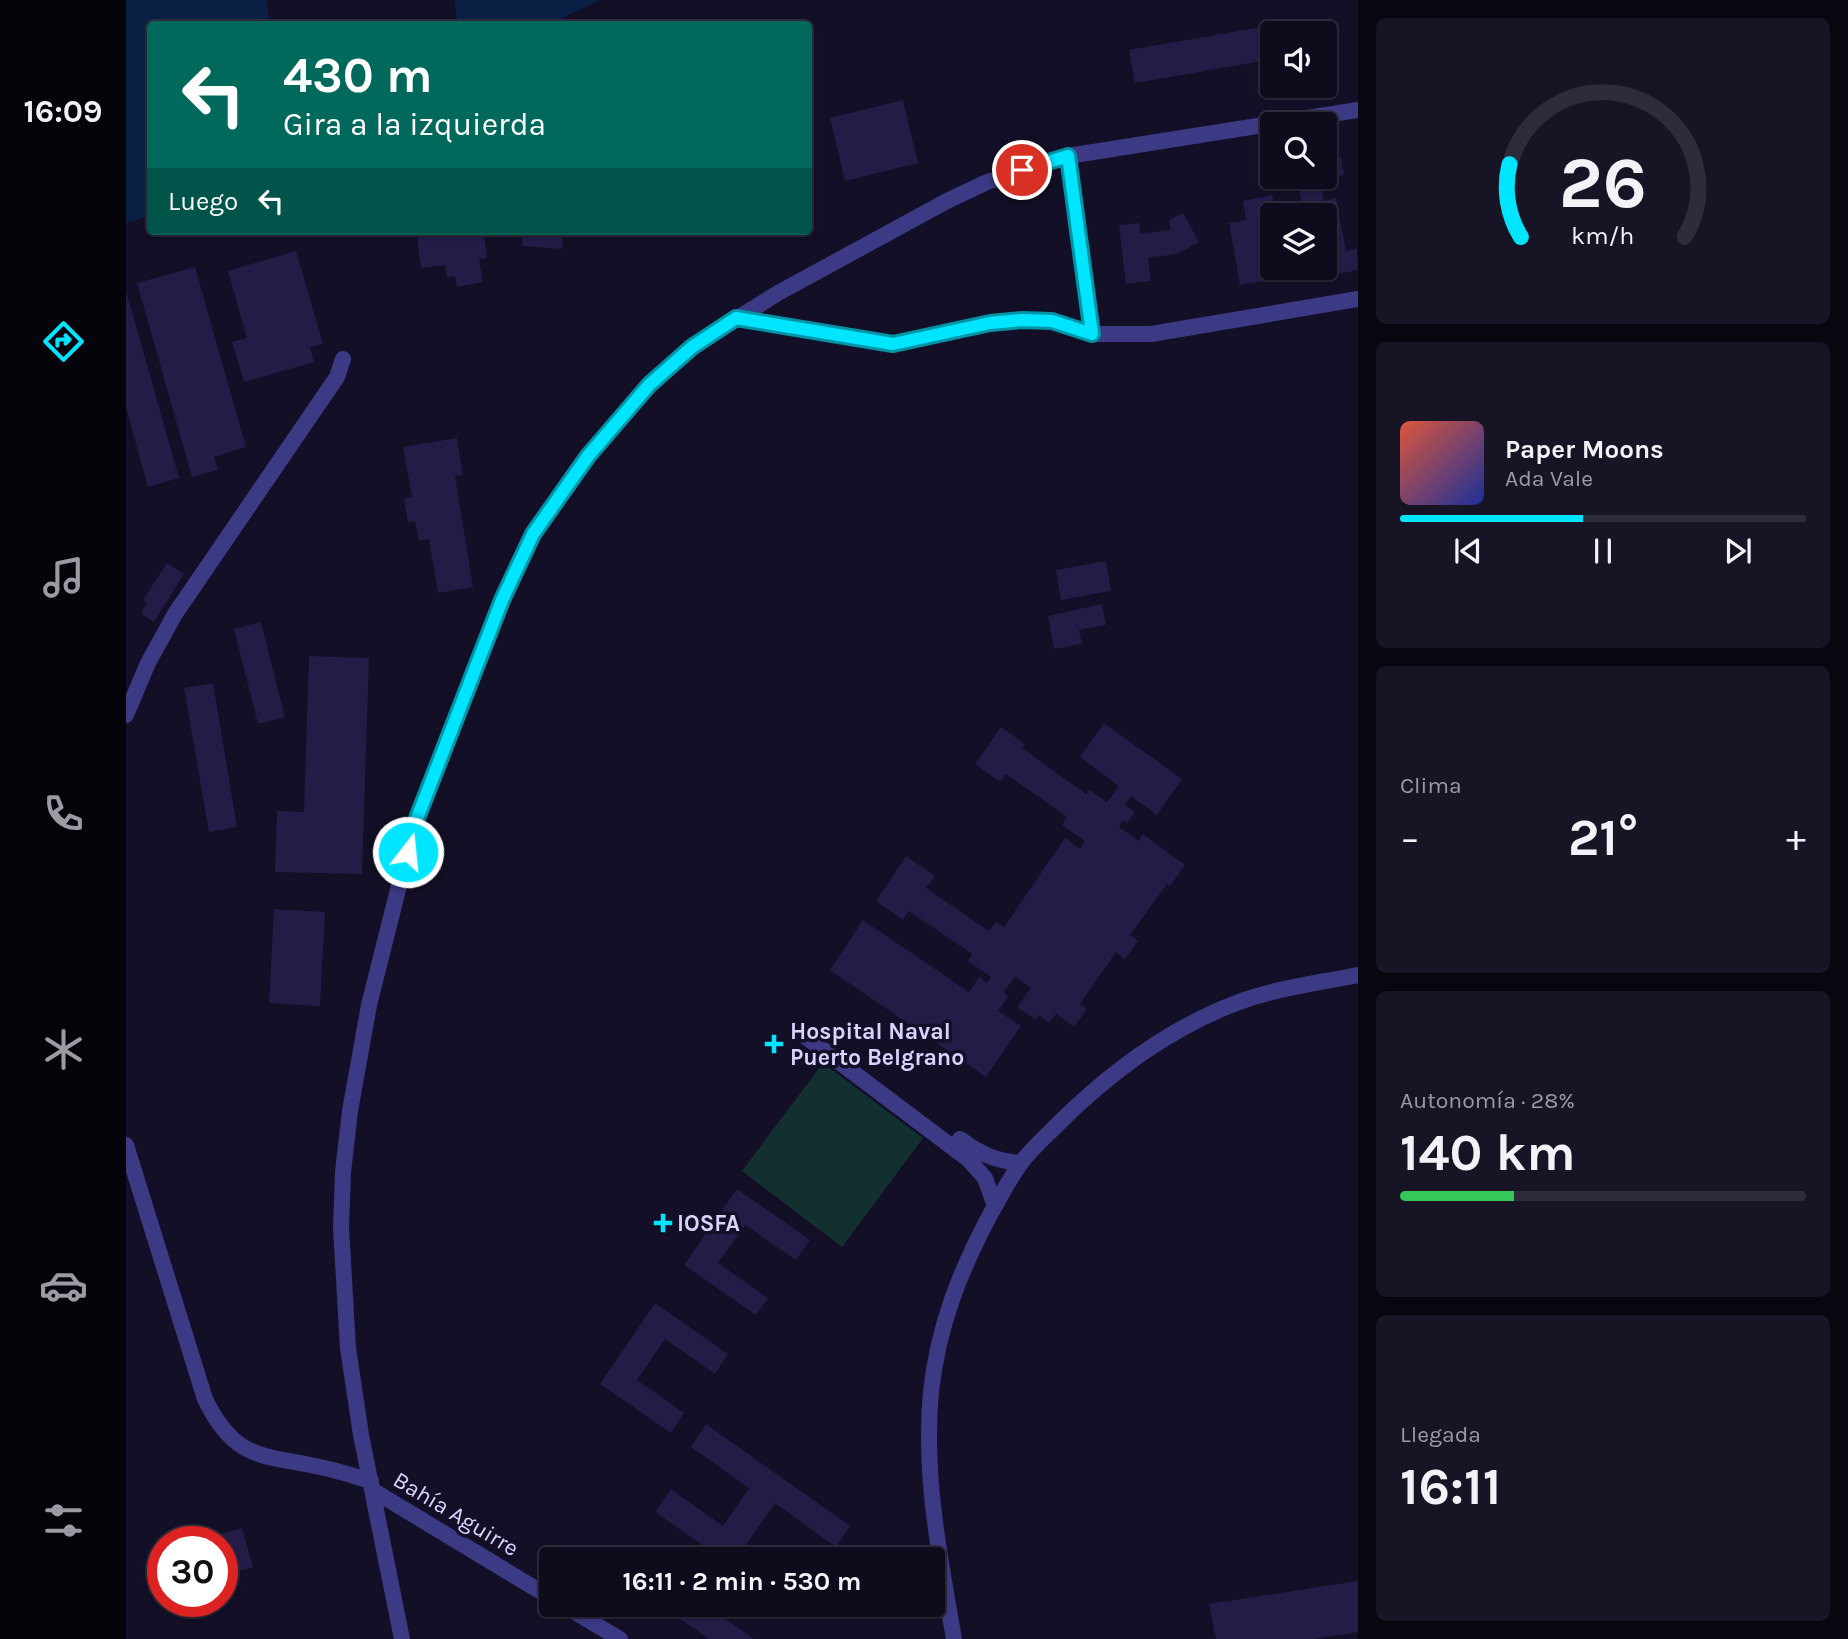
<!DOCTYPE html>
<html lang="es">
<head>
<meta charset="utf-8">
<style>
	body { margin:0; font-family:Karla,sans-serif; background:#171425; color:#f1f3f6; height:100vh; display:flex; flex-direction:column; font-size:26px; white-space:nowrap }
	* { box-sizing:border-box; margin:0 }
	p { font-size:23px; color:#9b9ba3 }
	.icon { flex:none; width:38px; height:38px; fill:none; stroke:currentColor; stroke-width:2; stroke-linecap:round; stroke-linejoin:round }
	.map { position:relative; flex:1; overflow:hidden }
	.details { display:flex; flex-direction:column; gap:18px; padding:18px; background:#08060f; width:490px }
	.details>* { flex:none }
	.top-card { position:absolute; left:21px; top:21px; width:665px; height:214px; border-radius:7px; box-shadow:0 2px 5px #0004,0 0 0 2px #2e2b3b; background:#00695c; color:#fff; overflow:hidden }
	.fabs { position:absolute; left:1134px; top:21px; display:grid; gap:14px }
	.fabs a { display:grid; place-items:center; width:77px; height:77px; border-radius:7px; background:#0e0b1c; box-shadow:0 2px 5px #0004,0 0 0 2px #2e2b3b; font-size:35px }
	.speed { position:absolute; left:21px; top:1526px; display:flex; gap:14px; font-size:35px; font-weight:700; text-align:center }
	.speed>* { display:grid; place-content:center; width:91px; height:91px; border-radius:50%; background:#0e0b1c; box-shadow:0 2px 5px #0004,0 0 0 2px #2e2b3b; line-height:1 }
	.speed .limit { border:10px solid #d22; background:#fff; color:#111 }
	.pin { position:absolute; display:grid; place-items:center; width:60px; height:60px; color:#fff; margin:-30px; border:4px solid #fff; border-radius:50%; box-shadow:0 2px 7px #0007 }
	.me { position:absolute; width:77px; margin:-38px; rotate:16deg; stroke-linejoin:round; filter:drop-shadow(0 0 5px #0008) }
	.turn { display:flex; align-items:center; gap:24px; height:147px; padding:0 21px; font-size:32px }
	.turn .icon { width:91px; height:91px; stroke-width:2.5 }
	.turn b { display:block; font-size:49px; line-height:60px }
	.then { display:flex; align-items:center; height:66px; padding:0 21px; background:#0003; gap:14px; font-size:26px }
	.big { font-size:52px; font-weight:700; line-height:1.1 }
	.details .widget { flex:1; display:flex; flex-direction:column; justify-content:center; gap:10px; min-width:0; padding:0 24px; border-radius:10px; background:#171425 }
	.details .dial { align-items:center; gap:0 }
	.dial svg { height:182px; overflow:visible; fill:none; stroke:#2e2b3b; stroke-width:7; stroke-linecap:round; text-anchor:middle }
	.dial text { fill:#f1f3f6; stroke:none }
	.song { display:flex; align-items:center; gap:21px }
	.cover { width:84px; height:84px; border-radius:10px; background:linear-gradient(135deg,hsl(10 70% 55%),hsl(230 70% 35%)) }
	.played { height:7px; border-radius:4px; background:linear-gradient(90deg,#00e5ff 45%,#2e2b3b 45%) }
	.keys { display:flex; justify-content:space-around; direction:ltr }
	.heat { display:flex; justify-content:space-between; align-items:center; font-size:38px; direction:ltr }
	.charge { height:10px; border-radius:5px; background:linear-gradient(90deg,#34c759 28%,#2e2b3b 0) }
	.trip { position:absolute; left:413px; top:1547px; width:406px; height:70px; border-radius:7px; background:#0e0b1c; box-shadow:0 2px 5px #0004,0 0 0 2px #2e2b3b; font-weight:700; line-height:70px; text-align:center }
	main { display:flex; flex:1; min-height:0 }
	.menu { display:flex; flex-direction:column; width:126px; justify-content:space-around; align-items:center; background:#06040b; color:#9b9ba3 }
	.menu .icon { width:49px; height:49px }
	.menu .on { color:#00e5ff }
	.menu b { font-size:32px; color:#f1f3f6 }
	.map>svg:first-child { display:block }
	.green { fill:#12302f }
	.water { fill:#0a1f44 }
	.building { fill:#241b47 }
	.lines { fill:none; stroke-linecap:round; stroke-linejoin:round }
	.minor { stroke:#3d3a85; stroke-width:16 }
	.route-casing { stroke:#0095a6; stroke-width:18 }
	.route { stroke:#00e5ff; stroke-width:12 }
	.poi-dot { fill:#00e5ff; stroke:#130f26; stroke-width:2.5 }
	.labels { text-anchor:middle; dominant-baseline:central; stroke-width:7; stroke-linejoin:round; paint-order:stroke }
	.poi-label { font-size:23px; font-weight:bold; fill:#d9d4ff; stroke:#130f26; text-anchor:start }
	.street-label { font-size:23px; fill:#d9d4ff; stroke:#130f26 }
</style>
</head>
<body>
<main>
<nav class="menu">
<b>16:09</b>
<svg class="icon on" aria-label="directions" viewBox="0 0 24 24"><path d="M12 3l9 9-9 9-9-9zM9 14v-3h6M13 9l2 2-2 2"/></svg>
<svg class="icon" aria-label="music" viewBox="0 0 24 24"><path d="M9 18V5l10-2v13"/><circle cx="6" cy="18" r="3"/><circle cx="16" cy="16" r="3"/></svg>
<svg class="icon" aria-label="phone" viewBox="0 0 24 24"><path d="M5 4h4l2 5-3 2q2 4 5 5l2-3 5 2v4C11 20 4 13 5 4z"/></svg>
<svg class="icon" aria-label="climate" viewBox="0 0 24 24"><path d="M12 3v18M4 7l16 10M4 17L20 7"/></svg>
<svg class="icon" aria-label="car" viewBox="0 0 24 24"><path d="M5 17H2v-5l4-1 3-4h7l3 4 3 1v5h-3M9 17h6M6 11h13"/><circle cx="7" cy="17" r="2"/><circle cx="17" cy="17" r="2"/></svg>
<svg class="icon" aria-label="filters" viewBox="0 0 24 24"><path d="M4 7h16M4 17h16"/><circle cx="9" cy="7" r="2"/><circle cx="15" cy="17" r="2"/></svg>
</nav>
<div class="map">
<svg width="1232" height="1639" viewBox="0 0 1232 1639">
	<rect width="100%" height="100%" fill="#130f26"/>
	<path class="green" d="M697,1063L797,1138L716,1247L616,1171Z"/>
	<path class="water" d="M0,0H140L144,24H24V216L0,223Z
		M328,0H474L424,24H332Z"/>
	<path class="building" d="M1136,27L1142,60L1009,83L1003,50Z
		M777,100L792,163L719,181L704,118Z
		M1215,157L1218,175L1194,180L1198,201L1210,198L1220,251L1231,248L1232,270L1176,281L1173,268H1199V215H1178L1172,184L1160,186L1158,177H1199V160Z
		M1146,195L1150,215H1146V268H1159L1160,277L1114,285L1103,223L1120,220L1117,201Z
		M1057,213L1073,242L1051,254L1022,258L1025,281L1000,284L993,225L1013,223L1014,234L1044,230L1043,220Z
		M321,231H357L361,258L353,259L357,282L331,287L329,276L321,277L319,265L295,268L291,236Z
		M397,231H437L436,249L396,246Z
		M170,251L197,344L184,347L188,362L118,382L106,342L121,338L102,271Z
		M69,267L120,447L88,457L92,470L66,477L11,283Z
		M0,291L53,478L22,487L0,408Z
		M331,438L337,475L329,476L347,587L312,593L303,539L293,541L289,521L282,523L278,499L286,497L277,447Z
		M980,561L985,591L935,600L930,570Z
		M41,563L58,574L28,622L17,615L16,610L21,603L17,600Z
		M976,604L980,625L953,630L956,644L928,649L922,616Z
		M135,622L159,717L132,724L108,629Z
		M183,656L243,658L236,874L149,872L151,811L178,812Z
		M87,683L111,827L83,832L58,688Z
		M978,723L1056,779L1031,815L1005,796L999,805L1009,812L1001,823L997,820L993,827L1013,841L1017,834L1059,865L1044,886L1041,884L1004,935L1012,941L999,959L990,952L954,1004L961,1009L948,1027L930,1014L923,1023L913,1015L910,1020L891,1007L905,988L889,977L878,991L882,997L872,1011L895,1026L860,1077L704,970L737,920L843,992L853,977L861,983L865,977L842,961L846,954L783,911L777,920L750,901L780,856L809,876L800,888L863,931L870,922L878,927L939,838L954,849L959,841L936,825L941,817L880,774L874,782L849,764L875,727L899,744L896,748L960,794L963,790L981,802L993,786L954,757Z
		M148,909L199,912L194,1006L143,1003Z
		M611,1189L684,1240L670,1260L619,1225L592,1263L642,1298L630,1315L558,1265Z
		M529,1303L602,1354L589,1374L539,1339L511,1380L558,1413L545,1433L474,1384Z
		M580,1424L724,1526L710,1547L649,1503L619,1546L637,1559H569L578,1546L529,1512L545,1489L597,1526L623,1488L565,1447Z
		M116,1528L127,1567L96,1576V1542H79L78,1539Z
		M503,1548L520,1559H495Z
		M1232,1581V1632L1188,1639H1090L1083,1604Z
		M534,1605H580L628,1639H583Z"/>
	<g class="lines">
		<path class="minor" d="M942,156L966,334
			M610,318L767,344L864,323L896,320L926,321L966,334H1025L1232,299
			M0,715L22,663L49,614L211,377L217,359
			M680,1037L842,1159L859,1178L869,1206
			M834,1139C854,1154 870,1161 894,1163
			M0,1145L79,1399C110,1463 139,1454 198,1468C214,1471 230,1477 245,1481
			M248,1491L425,1598
			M437,1605L494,1639
			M276,1639L235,1435L222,1348L215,1228L217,1172L224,1111L243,1005L288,826L376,600L407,534L462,456L493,419L524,385L566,347L652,293L821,201L861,182L942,156L1232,110
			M828,1639C814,1558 797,1475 805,1392C812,1326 834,1271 865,1213C874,1197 884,1178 895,1163C905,1149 919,1137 931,1125C984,1072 1043,1028 1113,1002C1151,988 1192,983 1232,975"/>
	</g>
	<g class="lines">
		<defs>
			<path id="route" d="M282,852L288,826L376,600L407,534L462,456L523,385L566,347L610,318L767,344L864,323L896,320L926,321L966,334L942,156L896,170"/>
		</defs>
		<use href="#route" class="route-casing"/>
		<use href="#route" class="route"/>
	</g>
	<g class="poi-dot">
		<path d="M644.5 1033.5h7v7h7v7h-7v7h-7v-7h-7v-7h7z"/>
		<path d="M533.5 1212.5h7v7h7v7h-7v7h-7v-7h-7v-7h7z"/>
	</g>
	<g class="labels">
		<g class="poi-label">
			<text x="664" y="1031">Hospital Naval<tspan x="664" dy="26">Puerto Belgrano</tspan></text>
			<text x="551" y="1223">IOSFA</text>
		</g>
		<g class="street-label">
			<text transform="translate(330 1514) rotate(31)">Bahía Aguirre</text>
		</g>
	</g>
</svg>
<div class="fabs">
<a><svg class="icon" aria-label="sound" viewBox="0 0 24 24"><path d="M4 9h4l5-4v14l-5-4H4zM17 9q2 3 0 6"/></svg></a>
<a><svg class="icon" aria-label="search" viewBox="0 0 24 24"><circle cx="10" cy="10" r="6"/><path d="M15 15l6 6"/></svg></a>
<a><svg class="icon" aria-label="layers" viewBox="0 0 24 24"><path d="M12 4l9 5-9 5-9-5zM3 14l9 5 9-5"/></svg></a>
</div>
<div class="speed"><div class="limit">30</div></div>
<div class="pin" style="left:896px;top:170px;background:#d93025"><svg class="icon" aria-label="arrive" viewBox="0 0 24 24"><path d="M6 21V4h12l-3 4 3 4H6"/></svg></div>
<svg class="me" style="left:282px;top:852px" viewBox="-20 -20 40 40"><circle r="17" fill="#00e5ff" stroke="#fff" stroke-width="3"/><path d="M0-11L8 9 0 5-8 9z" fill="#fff"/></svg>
<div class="trip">16:11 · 2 min · 530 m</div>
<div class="top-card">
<div class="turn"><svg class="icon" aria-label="left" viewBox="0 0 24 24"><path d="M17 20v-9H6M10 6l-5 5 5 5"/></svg><div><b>430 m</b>Gira a la izquierda</div></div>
<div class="then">Luego<svg class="icon" aria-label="left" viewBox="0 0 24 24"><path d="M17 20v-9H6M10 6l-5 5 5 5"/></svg></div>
</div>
</div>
<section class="details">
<div class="widget dial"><svg viewBox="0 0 100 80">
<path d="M14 69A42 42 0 1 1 86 69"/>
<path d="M14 69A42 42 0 0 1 9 37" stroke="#00e5ff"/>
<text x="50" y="56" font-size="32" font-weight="700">26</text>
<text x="50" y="72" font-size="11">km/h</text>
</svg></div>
<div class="widget">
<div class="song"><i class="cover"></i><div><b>Paper Moons</b><p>Ada Vale</p></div></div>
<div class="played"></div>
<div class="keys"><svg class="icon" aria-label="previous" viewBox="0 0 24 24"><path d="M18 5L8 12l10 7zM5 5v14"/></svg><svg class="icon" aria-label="pause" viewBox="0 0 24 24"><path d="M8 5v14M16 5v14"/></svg><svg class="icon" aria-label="next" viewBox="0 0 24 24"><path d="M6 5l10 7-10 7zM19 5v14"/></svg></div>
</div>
<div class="widget"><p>Clima</p>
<div class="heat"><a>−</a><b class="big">21°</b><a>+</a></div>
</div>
<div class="widget"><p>Autonomía · 28%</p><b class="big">140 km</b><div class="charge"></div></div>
<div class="widget"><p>Llegada</p><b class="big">16:11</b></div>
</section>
</main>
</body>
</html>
